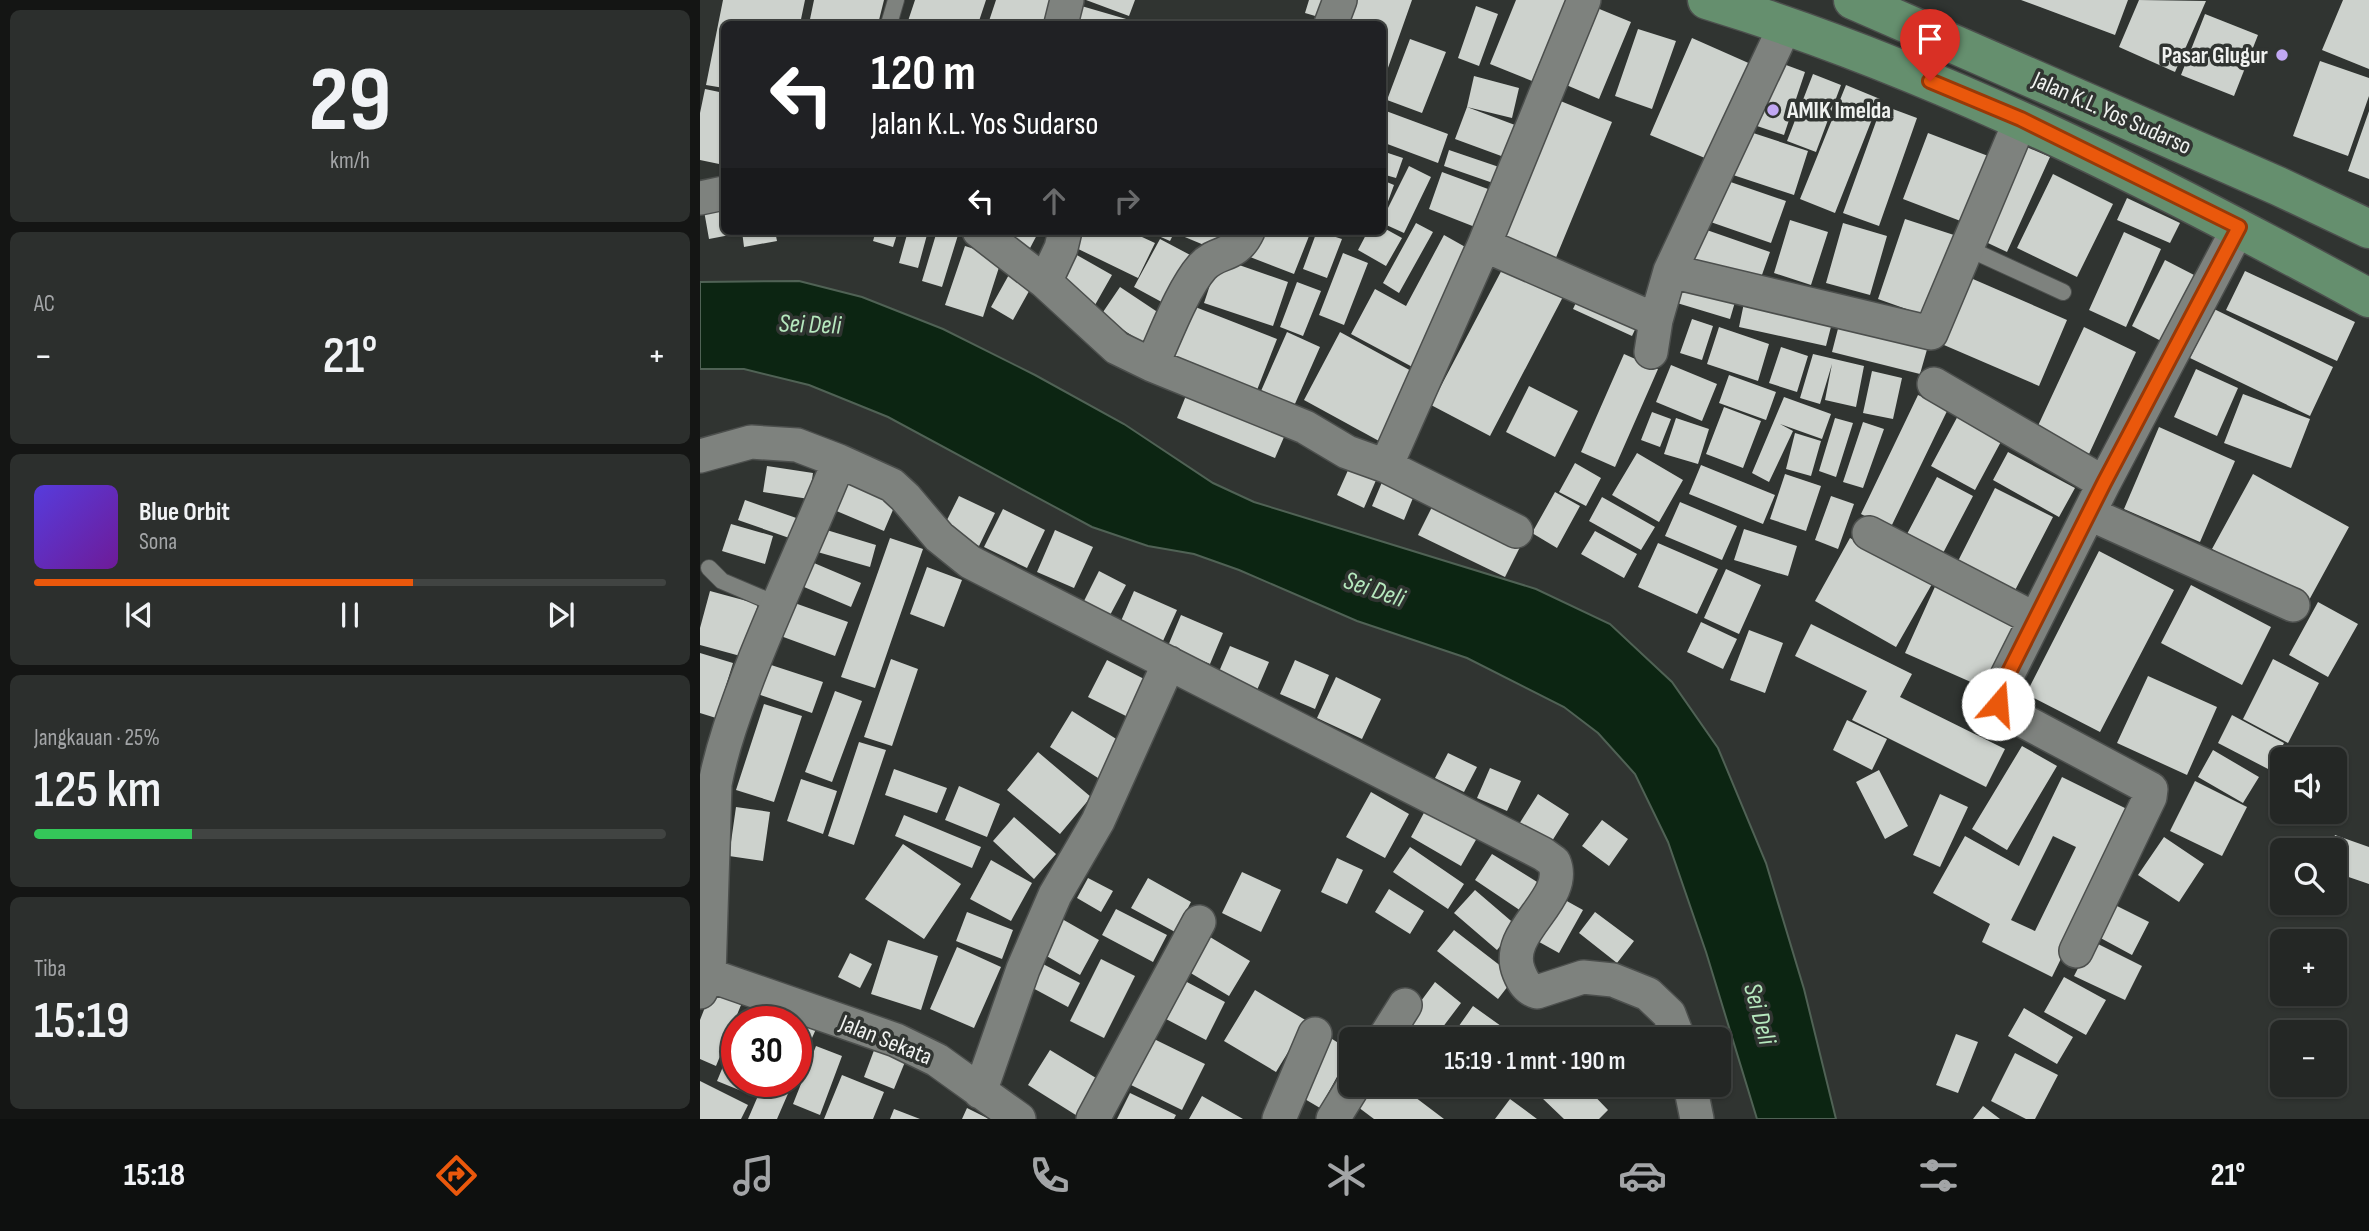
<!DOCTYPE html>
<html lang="id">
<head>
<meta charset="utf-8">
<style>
	body { margin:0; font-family:"Sofia Sans Condensed",sans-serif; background:#2c2f2d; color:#f1f3f6; height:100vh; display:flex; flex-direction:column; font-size:26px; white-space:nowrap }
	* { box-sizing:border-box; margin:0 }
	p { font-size:23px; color:#a3a5a7 }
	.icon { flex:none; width:38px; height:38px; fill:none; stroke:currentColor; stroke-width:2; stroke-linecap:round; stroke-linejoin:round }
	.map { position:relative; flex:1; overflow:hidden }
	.side { display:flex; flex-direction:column; gap:10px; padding:10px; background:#141514; width:700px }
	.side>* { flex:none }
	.hud { position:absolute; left:21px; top:21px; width:665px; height:214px; border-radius:10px; box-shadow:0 2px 5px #0004,0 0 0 2px #414442; background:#202124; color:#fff; overflow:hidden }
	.buttons { position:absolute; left:1570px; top:747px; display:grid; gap:14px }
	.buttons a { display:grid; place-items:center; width:77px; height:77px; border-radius:10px; background:#242725; box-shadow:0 2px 5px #0004,0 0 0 2px #414442; font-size:35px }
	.speed { position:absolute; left:21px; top:1006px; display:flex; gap:14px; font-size:35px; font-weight:700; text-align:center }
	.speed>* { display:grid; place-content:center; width:91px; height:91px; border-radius:50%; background:#242725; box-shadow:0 2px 5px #0004,0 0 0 2px #414442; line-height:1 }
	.speed .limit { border:10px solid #d22; background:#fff; color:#111 }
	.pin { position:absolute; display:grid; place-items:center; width:60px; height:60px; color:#fff; margin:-72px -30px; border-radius:50% 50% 50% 0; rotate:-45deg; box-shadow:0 0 7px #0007 }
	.pin .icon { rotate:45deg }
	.me { position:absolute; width:77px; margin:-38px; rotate:18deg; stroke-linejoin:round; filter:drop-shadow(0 0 5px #0008) }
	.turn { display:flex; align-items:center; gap:24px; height:147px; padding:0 35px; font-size:32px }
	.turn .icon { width:91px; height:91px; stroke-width:2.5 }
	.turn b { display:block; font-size:49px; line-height:60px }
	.lanes { display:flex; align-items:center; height:66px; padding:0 35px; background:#0003; justify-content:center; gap:35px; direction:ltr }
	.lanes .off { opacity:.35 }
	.big { font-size:52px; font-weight:600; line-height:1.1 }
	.side .card { flex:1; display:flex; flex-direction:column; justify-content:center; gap:10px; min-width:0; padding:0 24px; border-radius:10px; background:#2c2f2d }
	.side .dial { align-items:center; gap:0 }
	.dial b { font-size:91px; line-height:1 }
	.song { display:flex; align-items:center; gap:21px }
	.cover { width:84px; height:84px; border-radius:10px; background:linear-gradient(135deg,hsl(250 70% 55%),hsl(280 70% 35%)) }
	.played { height:7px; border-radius:4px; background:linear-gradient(90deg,#ea580c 60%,#414442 60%) }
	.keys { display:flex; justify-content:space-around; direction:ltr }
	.heat { display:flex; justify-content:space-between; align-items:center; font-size:38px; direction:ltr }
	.charge { height:10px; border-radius:5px; background:linear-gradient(90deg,#34c759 25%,#414442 0) }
	.trip { position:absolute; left:639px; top:1027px; width:392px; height:70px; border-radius:10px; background:#242725; box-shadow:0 2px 5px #0004,0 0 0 2px #414442; font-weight:600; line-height:70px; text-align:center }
	.tabs { display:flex; height:112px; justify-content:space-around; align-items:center; background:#0e100f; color:#a3a5a7 }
	.tabs .icon { width:49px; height:49px }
	.tabs .on { color:#ea580c }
	.tabs b { font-size:32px; color:#f1f3f6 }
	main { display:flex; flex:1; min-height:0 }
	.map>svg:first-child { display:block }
	.water { fill:#0c2512; stroke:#506255; stroke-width:2 }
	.building { fill:#cdd2cd; fill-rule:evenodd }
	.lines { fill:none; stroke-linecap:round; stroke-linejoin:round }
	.lane-casing { stroke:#4c4f4d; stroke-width:18 }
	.street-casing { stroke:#4c4f4d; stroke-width:36 }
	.primary-casing { stroke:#4c4f4d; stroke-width:41 }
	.lane { stroke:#7e827e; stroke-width:16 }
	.street { stroke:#7e827e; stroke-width:33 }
	.primary { stroke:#658f6e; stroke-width:38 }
	.route-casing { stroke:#983908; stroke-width:18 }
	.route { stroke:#ea580c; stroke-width:12 }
	.poi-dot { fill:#c1a8f3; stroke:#303431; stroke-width:2.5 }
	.labels { text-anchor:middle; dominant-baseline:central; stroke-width:7; stroke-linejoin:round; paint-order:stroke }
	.poi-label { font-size:24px; font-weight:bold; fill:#f0f2f0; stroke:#303431; text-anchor:end }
	.street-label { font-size:24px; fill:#f0f2f0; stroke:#303431 }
	.water-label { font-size:26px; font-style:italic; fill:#b6e8be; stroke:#303431 }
</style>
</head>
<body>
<main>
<section class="side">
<div class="card dial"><b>29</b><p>km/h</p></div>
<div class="card"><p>AC</p>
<div class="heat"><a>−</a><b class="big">21°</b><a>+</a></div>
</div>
<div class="card">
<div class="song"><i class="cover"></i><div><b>Blue Orbit</b><p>Sona</p></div></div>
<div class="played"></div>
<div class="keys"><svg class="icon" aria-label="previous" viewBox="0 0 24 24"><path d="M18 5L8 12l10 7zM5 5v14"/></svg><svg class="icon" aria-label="pause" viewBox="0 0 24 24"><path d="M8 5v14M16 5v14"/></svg><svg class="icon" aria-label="next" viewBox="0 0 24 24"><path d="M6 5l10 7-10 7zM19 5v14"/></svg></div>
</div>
<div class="card"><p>Jangkauan · 25%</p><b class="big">125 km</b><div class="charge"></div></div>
<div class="card"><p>Tiba</p><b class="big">15:19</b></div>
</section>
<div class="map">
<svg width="1669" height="1119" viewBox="0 0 1669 1119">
	<rect width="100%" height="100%" fill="#303431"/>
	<path class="water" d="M99,281L162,297L243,329L335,375L424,424L513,483L554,502L836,589L910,624L972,682L1018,748L1066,863L1104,989L1136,1119H1057L1006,952L968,842L935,774L898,733L864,707L767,658L657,621L539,570L494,554L448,546L392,527L188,417L109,385L44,369H0V282Z"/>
	<path class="building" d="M23,0H105L100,24H24V88L6,85Z
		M114,0H184L178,24H109Z
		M215,0H286L278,24H207Z
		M296,0H353L344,24H288Z
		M386,0H435L429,16Z
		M609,0H635L629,20L605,13Z
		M648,0H712L683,82L682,24H639Z
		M816,0H866L832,81L790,64Z
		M1321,0H1428L1415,35Z
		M1439,0L1506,1L1475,72L1419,47Z
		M1643,0H1669V69L1622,50Z
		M378,5L433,21L432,24H372Z
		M776,6L798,14L779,66L758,58Z
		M897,8L931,22L899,99L864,84Z
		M1505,14L1558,35L1534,96L1481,75Z
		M938,29L976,41L952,109L915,96Z
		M992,38L1053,65L1012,161L950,135Z
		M710,39L746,52L722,113L687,100Z
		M1620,61L1669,78V96L1648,156L1593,136Z
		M1078,62L1105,72L1084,135L1057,126Z
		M1113,74L1141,85L1116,152L1087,141Z
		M774,76L819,88L812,118L767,107Z
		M1146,85L1180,99L1135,213L1100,199Z
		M5,89L24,93V165L0,160V113Z
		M858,100L912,122L855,260L801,237Z
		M1182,105L1217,118L1179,226L1143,213Z
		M767,107L815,125L804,157L755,139Z
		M686,111L748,134L738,163L682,142V119Z
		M1669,111V179L1648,171Z
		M1041,129L1108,151L1094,195L1027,173Z
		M1228,133L1296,159L1271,225L1203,199Z
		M1315,142L1350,157L1307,252L1273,236Z
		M749,150L799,167L793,183L744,166Z
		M682,151L703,158L696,178L682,174Z
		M709,166L731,177L704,233L682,223V220Z
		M742,172L788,189L775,227L729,209Z
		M1353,174L1413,204L1377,277L1317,248Z
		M1016,177L1086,201L1071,243L1002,219Z
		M682,180L694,185L686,207L682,206Z
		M1427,198L1480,223L1470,243L1417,220Z
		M24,201V231H34L35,234L9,239L3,205Z
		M1205,219L1257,236L1229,317L1178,299Z
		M1090,220L1128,232L1111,285L1074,273Z
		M716,223L733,232L699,293L683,283Z
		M1143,223L1187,236L1170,295L1126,283Z
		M682,227L702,238L686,266L658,250L668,231H682Z
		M1001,228L1070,252L1056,292L987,268Z
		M42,231H75L77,241L44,247Z
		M176,231H198L193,247L173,241Z
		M208,231H228L218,268L199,263Z
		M237,231L258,235L242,287L222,281Z
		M299,231H339L329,250Z
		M377,231H429L455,243L438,278L370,245Z
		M447,231H475L470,241Z
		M482,231H524L516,250L480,235Z
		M560,231H611L594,274L550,257Z
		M617,231L642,239L627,278L603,269Z
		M1424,232L1461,249L1426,327L1389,310Z
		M744,235L776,253L718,370L651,334L675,289L706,306Z
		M460,239L494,257L469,306L434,287Z
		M265,246L302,258L283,317L245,305Z
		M368,250L412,275L395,305L351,280Z
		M643,253L668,263L644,325L619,315Z
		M519,258L588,282L573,326L504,303Z
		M1465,260L1496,276L1463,342L1432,326Z
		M806,262L865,293L790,436L731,405Z
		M311,271L333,284L313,320L291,307Z
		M1545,271L1655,322L1637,361L1526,310Z
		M1266,276L1367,320L1339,386L1237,342Z
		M597,282L621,291L603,336L580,327Z
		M420,287L465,317L446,345L401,315Z
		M983,287L1035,302L1030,319L977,303Z
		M881,292L940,319L932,336L873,309Z
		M485,303L577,339L557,390L466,355Z
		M1044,303L1132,323L1126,346L1039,327Z
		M1514,309L1633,367L1610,416L1490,358Z
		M1141,317L1230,339L1220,374L1132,352Z
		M992,319L1013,326L1002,360L980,353Z
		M1019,327L1069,344L1058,381L1007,364Z
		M1384,327L1436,352L1389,454L1336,430Z
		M587,332L620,347L594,406L561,391Z
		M640,332L715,373L679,441L604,400Z
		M1081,347L1108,356L1097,392L1069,383Z
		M924,354L958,369L915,467L881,452Z
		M1113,354L1164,366L1156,407L1125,400L1132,364L1120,404L1100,398Z
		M971,365L1017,384L1002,421L956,402Z
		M1496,369L1538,388L1517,436L1474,417Z
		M1172,371L1202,378L1193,419L1163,413Z
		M1029,375L1076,392L1066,420L1019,403Z
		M491,383L590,423L575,458L477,418Z
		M829,386L878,411L855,457L806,432Z
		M1543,394L1610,419L1591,468L1524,443Z
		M1218,395L1248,409L1190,529L1161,514Z
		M1084,397L1131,414L1122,439L1080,424L1093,431L1069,482L1052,473Z
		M1024,407L1061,421L1043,468L1006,454Z
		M952,412L971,419L960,447L941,440Z
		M1260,412L1304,436L1275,490L1231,466Z
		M976,418L1009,429L998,464L964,454Z
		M1135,418L1153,423L1136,477L1119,471Z
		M1163,422L1184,429L1163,488L1143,482Z
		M1459,427L1535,461L1500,542L1424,509Z
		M1095,433L1121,441L1111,476L1086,469Z
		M1308,452L1375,488L1359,517L1293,480Z
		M937,453L983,480L959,522L912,495Z
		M653,459L680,471L664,508L637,495Z
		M875,463L901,478L886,506L859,492Z
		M1001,465L1075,495L1063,524L989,494Z
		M67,466L113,473L109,499L63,492Z
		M141,474L198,498L184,531L127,507Z
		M1085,474L1121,486L1106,531L1070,519Z
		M1553,474L1649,527L1608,602L1512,549Z
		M685,475L717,488L704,520L672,506Z
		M1237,477L1273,496L1242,555L1206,536Z
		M1295,488L1353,517L1311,598L1254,569Z
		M855,492L880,506L857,548L832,533Z
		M259,496L295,513L279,546L243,528Z
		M1131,496L1154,504L1138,549L1115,540Z
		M737,497L824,539L805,577L718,535Z
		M902,497L955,527L941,550L889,521Z
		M45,500L102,520L95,540L38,520Z
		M980,502L1037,526L1022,560L965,536Z
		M303,509L345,530L327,568L284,547Z
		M31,524L73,536L65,564L22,551Z
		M120,528L176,545L170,567L114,551Z
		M1044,529L1097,546L1088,576L1034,560Z
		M355,530L393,547L374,588L337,572Z
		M895,531L937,554L924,578L881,554Z
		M190,538L223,549L175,688L141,677Z
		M1150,538L1232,584L1196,647L1115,601Z
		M958,543L1018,569L997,614L938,587Z
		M1399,551L1474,590L1400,732L1326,694Z
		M107,560L161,583L151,607L97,584Z
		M227,567L262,580L244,627L210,614Z
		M1026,569L1061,585L1039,634L1004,618Z
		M399,571L426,585L409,617L383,603Z
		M1238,580L1321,618L1289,690L1205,653Z
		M1491,585L1571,627L1542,685L1461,643Z
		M10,591L58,604L44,657L0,645V628Z
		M434,591L477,610L463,641L421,621Z
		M89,601L148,622L135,656L78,635Z
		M1618,602L1658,624L1628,677L1589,655Z
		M481,615L523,633L510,664L468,646Z
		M1001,622L1037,639L1023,669L987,652Z
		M1111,624L1212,674L1200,697L1305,749L1286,787L1152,720L1167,691L1095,656Z
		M1049,630L1083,643L1065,693L1030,680Z
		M530,646L569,662L557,690L518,674Z
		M0,653L33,663L16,718L0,713Z
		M191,659L218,669L192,746L164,737Z
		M1573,659L1619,683L1588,743L1543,719Z
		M407,660L450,682L432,719L388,697Z
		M595,660L629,675L615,709L580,694Z
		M65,663L123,682L112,713L55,693Z
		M1448,676L1517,707L1487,775L1417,743Z
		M636,677L681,699L662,739L617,718Z
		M135,691L162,701L132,782L105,772Z
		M64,704L102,716L74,802L36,790Z
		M372,711L421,742L398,778L350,747Z
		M1532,715L1584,743L1570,770L1518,743Z
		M1147,720L1187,739L1172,770L1133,750Z
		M159,742L186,750L154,845L128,836Z
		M1322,746L1357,766L1307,850L1272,829Z
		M1513,750L1559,777L1543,803L1498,777Z
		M338,752L391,797L360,834L307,790Z
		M748,753L777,767L764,792L735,778Z
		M790,768L821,781L807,811L777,798Z
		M194,769L247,788L237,813L185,795Z
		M1179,770L1208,826L1185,839L1156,782Z
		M1362,777L1433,812L1352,977L1282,942L1290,924L1233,893L1265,836L1319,866ZM1353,836L1376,847L1335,931L1311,920Z
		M101,779L137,791L123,834L87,821Z
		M1495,781L1547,807L1522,856L1470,831Z
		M259,786L300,804L287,837L245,820Z
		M671,792L709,814L685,858L646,837Z
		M838,794L869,814L847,849L816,829Z
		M1240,794L1268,807L1240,867L1213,855Z
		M36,807L70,812L63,861L29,856Z
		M726,809L777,838L761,866L711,837Z
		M204,815L281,847L272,868L195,836Z
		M314,817L356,854L334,879L293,841Z
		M902,820L928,839L909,866L882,846Z
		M1635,835L1669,847V884L1634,872V850H1630Z
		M1464,837L1504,864L1479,902L1438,875Z
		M203,844L261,884L224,939L165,899Z
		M710,847L764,884L748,909L693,872Z
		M792,854L842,885L824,913L775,880Z
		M637,858L663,870L647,904L621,892Z
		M291,860L332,883L311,921L270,899Z
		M542,872L581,890L561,932L522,913Z
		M388,878L413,891L401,912L377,898Z
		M448,878L491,902L475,932L431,908Z
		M689,889L724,911L710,934L675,912Z
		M775,890L817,926L797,950L754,913Z
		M856,895L883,910L859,953L832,938Z
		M1411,903L1449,922L1432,955L1395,935Z
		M416,909L467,935L453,962L402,935Z
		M267,912L313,930L302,959L256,941Z
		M895,912L934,941L917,963L879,933Z
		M355,915L399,940L380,975L336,950Z
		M754,930L815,977L798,999L737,951Z
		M510,937L550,961L529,996L489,972Z
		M188,940L238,956L221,1010L171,994Z
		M1392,941L1442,966L1425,1000L1374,976Z
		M257,947L301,967L274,1028L230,1009Z
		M150,953L172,964L160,988L138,977Z
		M401,959L435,976L404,1038L370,1021Z
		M341,963L380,983L368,1007L329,986Z
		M1364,977L1406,1000L1386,1035L1344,1012Z
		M485,981L525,1002L506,1040L466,1019Z
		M735,982L761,1003L733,1040H718L702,1027Z
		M555,990L607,1021L576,1072L524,1041Z
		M11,992L41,1005L16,1066L0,1059V1020Z
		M773,1006L808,1031L802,1040H749Z
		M1324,1008L1373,1037L1357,1064L1308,1036Z
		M91,1018L116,1029L96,1074V1022H90Z
		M37,1033V1082H55L49,1094L17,1081Z
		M1256,1034L1278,1042L1258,1093L1236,1085Z
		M629,1037L651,1051L620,1108L598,1095Z
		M454,1039L505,1064L482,1110L431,1085Z
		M176,1045L207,1057L194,1089L164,1077Z
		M116,1046L142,1056L120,1115L93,1104Z
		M350,1050L401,1081L379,1117L328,1085Z
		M1315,1053L1358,1075L1335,1119H1326L1291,1101Z
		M142,1075L184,1092L173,1119H124Z
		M0,1081L48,1105L41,1119H0Z
		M64,1082H93L77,1119H48Z
		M675,1085H699L744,1119H674L658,1107Z
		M853,1085H884L908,1110L899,1119H864L841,1097Z
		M430,1093L476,1115L474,1119H417Z
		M502,1096L543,1119H489Z
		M810,1099L837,1119H795Z
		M1283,1106L1300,1119H1273Z
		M267,1108L289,1119H262Z
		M194,1109L220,1119H190Z"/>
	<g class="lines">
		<defs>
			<path id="lane" d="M189,24L196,0
				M1267,248L1363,292
				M9,568L22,581L76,604"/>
			<path id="street" d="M361,24L367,0
				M631,24L640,0
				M0,198L24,193
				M279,231L345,282L417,348L452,365L605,427L647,452L686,466L816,531
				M784,245L956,320
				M970,271L1231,333L1321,119
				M345,282L361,248L365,231
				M951,352L956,320L970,271L1086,24
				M452,365C465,337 482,290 502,267C518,249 535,259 548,231
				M1234,384L1404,483
				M0,456L51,442L97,445L139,461L192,485L205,497L239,537L270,562L843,854L854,862C870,900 802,931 819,972C823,982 827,989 837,992L883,977L913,980L948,994L969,1014L979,1040
				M686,466L784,245L884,0
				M1390,514L1593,605
				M1169,533L1335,619
				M1376,951L1450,797L1451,789L1303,710L1298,704L1299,692L1404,483L1539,227
				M0,972L196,1040L237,1060L319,1119
				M0,992L9,975L15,784C22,747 35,712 48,677C76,604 110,533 139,461
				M683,1040L705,1005
				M990,1085L997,1119
				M280,1092L323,969L355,895L398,821L469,663
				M393,1119L499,922
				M579,1119L615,1034
				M633,1119L654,1085"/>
			<path id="primary" d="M1007,0C1240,71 1456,182 1669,298
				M1153,0L1578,186L1669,229"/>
		</defs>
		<use href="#lane" class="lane-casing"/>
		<use href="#street" class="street-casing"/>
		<use href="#primary" class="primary-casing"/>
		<use href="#lane" class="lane"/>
		<use href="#street" class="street"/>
		<use href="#primary" class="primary"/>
	</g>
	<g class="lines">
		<defs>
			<path id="route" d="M1230,81L1321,119L1539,227L1404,483L1299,692L1298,704"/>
		</defs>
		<use href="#route" class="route-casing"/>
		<use href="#route" class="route"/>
	</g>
	<g class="poi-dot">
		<circle cx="1582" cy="55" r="7"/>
		<circle cx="1073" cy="110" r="7"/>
	</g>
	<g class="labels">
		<g class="poi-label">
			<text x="1568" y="55">Pasar Glugur</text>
			<text x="1087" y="110" text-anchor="start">AMIK Imelda</text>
		</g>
		<g class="street-label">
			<text transform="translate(1412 113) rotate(24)">Jalan K.L. Yos Sudarso</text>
			<text transform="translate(186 1040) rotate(22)">Jalan Sekata</text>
		</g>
		<g class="water-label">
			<text transform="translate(110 325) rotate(2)">Sei Deli</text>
			<text transform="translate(674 590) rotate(19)">Sei Deli</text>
			<text transform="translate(1059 1014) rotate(75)">Sei Deli</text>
		</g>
	</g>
</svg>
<div class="buttons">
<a><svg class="icon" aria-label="sound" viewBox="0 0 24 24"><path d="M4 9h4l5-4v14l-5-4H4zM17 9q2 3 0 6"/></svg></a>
<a><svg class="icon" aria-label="search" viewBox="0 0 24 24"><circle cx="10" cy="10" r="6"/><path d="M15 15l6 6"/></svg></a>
<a>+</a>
<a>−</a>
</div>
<div class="speed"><div class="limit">30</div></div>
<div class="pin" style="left:1230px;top:81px;background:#d93025"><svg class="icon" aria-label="arrive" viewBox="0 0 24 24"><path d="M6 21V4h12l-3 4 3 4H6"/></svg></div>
<svg class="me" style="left:1298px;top:704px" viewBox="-20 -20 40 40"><circle r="19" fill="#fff"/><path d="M0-13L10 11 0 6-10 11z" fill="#ea580c"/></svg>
<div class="trip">15:19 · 1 mnt · 190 m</div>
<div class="hud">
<div class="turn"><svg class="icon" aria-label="left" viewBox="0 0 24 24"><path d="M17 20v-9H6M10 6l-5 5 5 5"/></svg><div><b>120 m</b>Jalan K.L. Yos Sudarso</div></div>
<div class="lanes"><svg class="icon" aria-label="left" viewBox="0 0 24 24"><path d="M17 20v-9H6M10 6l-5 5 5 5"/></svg><svg class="icon off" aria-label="ahead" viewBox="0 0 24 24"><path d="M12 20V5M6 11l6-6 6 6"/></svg><svg class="icon off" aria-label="right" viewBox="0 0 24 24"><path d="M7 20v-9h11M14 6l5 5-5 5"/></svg></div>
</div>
</div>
</main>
<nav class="tabs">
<b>15:18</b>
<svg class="icon on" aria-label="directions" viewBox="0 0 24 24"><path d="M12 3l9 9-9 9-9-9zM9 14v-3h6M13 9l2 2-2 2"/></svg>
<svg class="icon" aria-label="music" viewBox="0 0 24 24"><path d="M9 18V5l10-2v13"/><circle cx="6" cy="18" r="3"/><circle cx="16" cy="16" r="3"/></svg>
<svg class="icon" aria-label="phone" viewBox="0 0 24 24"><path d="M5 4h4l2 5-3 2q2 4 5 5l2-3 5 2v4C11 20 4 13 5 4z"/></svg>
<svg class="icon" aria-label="climate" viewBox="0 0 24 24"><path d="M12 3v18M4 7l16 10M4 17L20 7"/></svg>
<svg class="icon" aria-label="car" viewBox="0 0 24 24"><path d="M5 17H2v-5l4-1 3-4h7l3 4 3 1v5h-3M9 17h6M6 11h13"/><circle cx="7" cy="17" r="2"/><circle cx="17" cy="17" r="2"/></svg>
<svg class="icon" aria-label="filters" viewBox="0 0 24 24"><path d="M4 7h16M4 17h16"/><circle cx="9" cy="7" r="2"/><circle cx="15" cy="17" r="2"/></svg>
<b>21°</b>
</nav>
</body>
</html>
